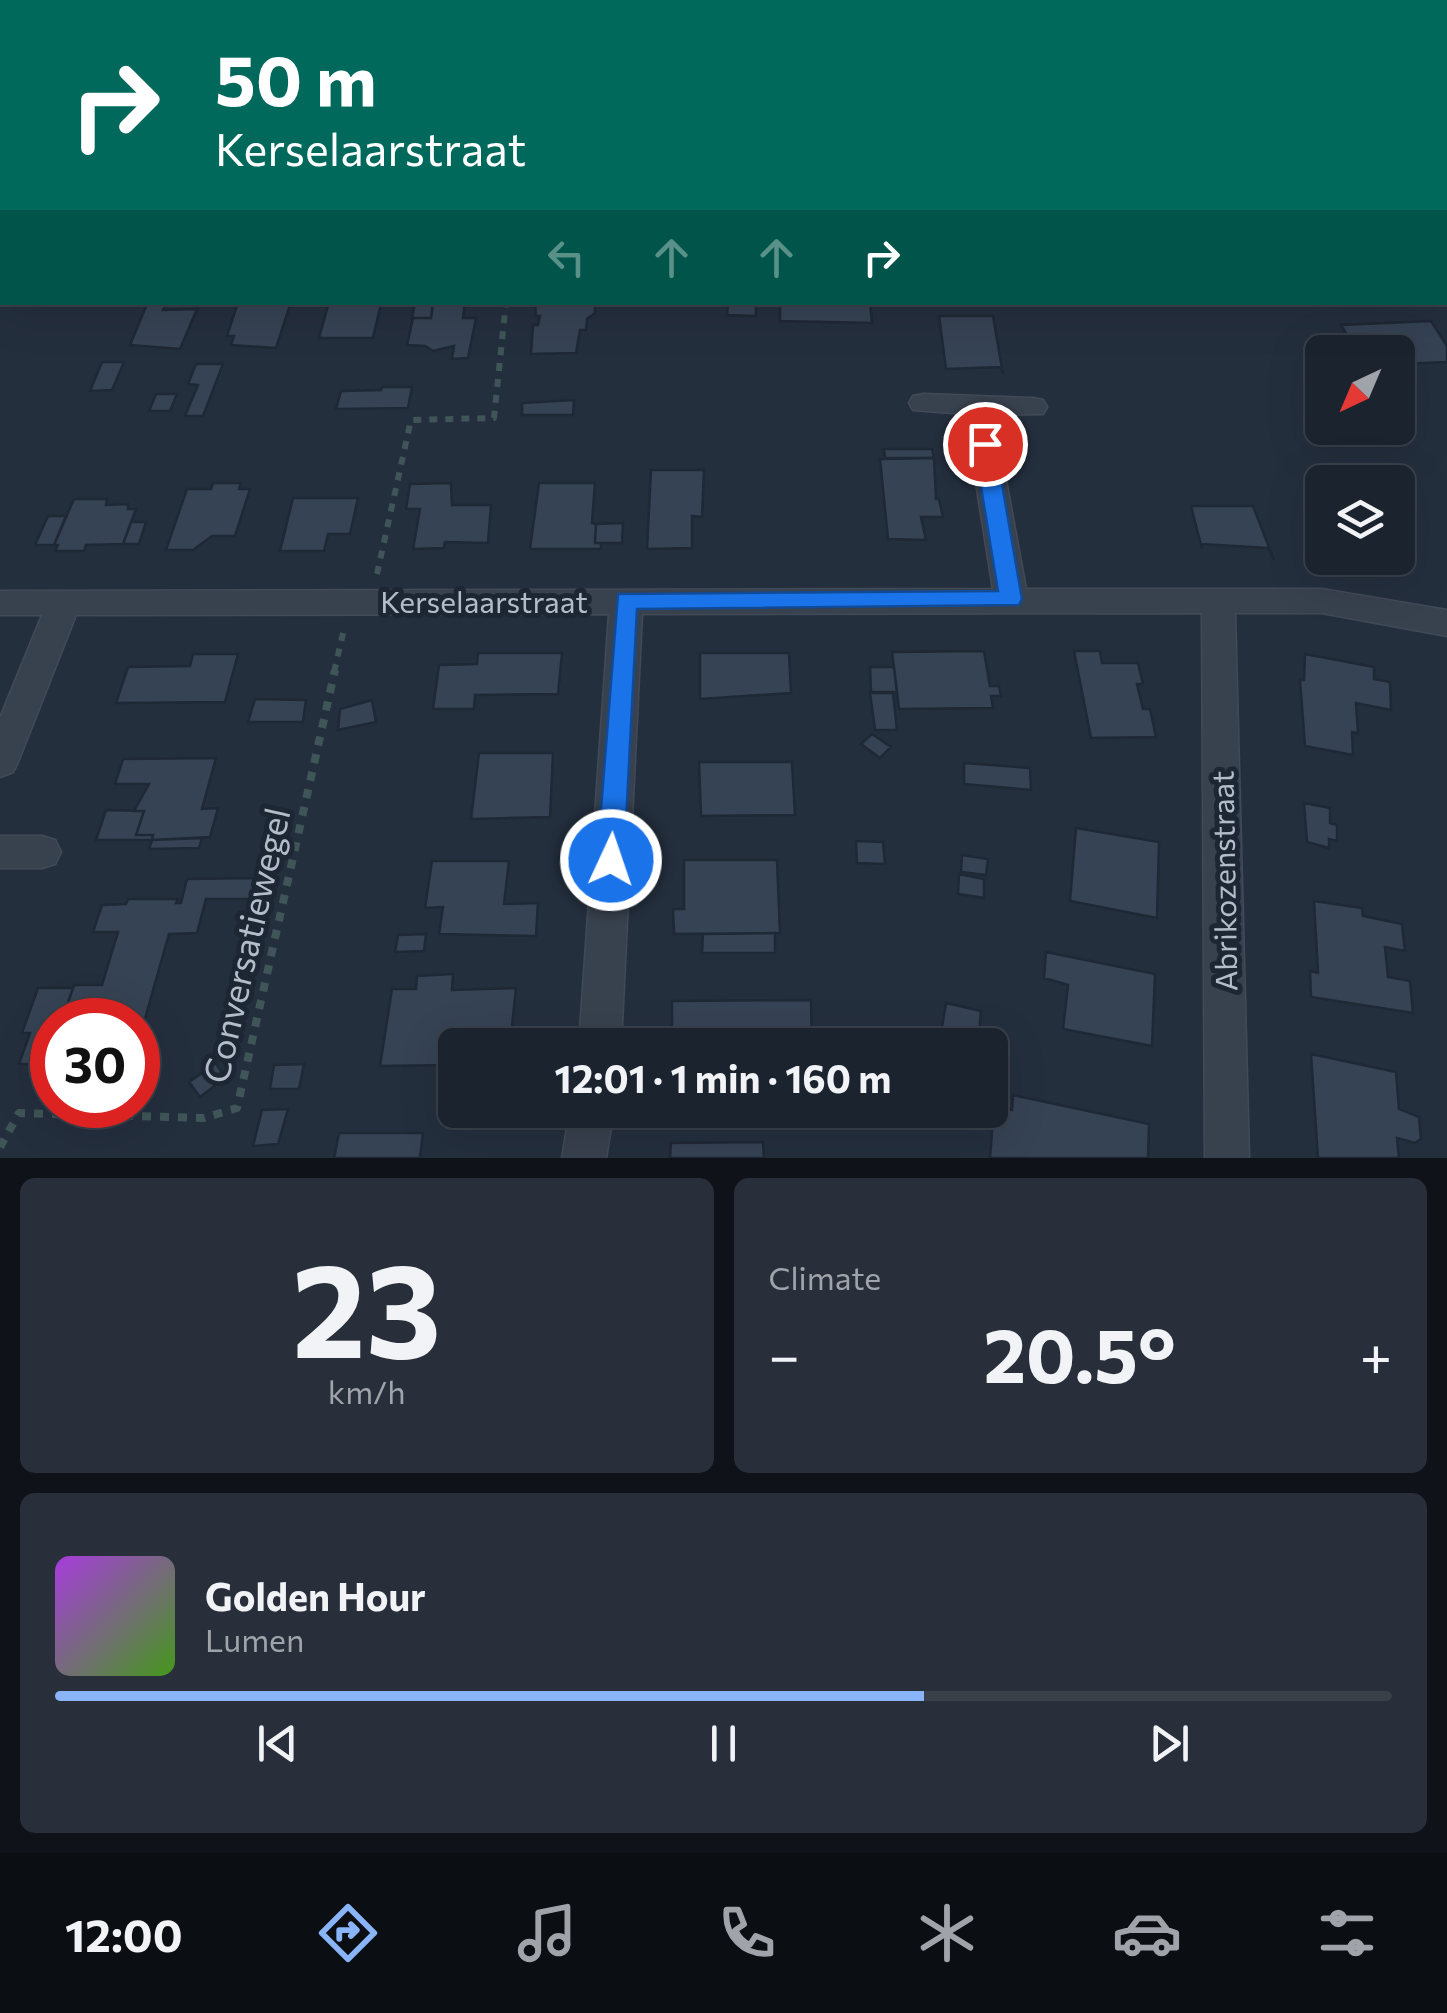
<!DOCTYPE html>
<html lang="en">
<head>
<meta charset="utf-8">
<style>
	body { margin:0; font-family:Commissioner,sans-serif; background:#282f3a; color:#f1f3f6; height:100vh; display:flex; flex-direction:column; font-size:38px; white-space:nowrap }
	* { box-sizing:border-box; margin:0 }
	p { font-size:32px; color:#a0a4aa }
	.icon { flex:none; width:55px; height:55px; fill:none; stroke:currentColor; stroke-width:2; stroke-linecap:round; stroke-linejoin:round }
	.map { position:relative; height:1158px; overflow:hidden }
	.side { display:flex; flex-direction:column; gap:20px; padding:20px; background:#0f1319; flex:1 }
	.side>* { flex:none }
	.guide { position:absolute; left:0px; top:0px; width:1448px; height:305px; box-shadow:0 10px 40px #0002,0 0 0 2px #39404a; background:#00695c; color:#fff; overflow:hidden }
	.needle { width:65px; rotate:224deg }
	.controls { position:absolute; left:1305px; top:335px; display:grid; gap:20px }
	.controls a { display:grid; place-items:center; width:110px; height:110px; border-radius:15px; background:#1b232e; box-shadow:0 10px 40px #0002,0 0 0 2px #39404a; font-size:50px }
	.speed { position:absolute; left:30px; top:998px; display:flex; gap:20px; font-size:50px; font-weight:700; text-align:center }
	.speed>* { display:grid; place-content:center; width:130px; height:130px; border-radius:50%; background:#1b232e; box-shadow:0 10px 40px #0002,0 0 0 2px #39404a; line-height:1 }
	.speed .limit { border:15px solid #d22; background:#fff; color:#111 }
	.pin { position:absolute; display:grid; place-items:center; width:85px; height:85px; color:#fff; margin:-42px; border:5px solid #fff; border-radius:50%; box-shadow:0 2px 10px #0007 }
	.me { position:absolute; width:110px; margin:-55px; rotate:3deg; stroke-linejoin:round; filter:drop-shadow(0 0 8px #0008) }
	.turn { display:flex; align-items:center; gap:35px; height:210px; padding:0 50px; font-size:45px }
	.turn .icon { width:130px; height:130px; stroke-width:2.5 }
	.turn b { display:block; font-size:70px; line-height:85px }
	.lanes { display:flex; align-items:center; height:95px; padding:0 50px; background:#0003; justify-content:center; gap:50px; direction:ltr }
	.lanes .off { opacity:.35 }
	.big { font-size:75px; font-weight:700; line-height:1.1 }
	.side .card { flex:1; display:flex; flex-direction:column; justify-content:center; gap:15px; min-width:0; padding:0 35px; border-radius:15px; background:#282f3a }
	.side .dial { align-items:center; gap:0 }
	.dial b { font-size:130px; line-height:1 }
	.song { display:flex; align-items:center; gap:30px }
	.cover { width:120px; height:120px; border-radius:15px; background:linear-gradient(135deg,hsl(280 70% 55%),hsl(100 70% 35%)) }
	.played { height:10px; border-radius:5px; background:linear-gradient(90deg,#8ab4f8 65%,#39404a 65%) }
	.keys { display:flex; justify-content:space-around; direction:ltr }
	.heat { display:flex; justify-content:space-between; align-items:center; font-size:55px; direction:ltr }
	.side .tiles { flex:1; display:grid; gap:20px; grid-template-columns:1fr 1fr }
	.card:last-child { grid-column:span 2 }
	.trip { position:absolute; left:438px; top:1028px; width:570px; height:100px; border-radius:15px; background:#1b232e; box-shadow:0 10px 40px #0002,0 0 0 2px #39404a; font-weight:700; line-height:100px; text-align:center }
	.dock { display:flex; height:160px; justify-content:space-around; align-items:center; background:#0b0e12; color:#a0a4aa }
	.dock .icon { width:70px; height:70px }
	.dock .active { color:#8ab4f8 }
	.dock b { font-size:45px; color:#f1f3f6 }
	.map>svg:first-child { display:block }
	.building { fill:#364354; stroke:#1f2835; stroke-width:2.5 }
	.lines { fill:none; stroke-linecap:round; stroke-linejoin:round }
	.street-casing { stroke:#414a57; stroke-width:3 }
	.secondary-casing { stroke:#414a57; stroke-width:2 }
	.path-far1 { stroke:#3f5557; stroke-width:6; stroke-dasharray:8 8; stroke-linecap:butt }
	.path { stroke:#3f5557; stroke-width:8; stroke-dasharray:9 9; stroke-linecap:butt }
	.street { fill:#38414e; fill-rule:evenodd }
	.secondary { fill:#465061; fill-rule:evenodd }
	.route { fill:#1a73e8; stroke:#114b97; stroke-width:2.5 }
	.labels { text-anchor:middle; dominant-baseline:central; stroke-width:10; stroke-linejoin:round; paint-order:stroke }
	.street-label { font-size:30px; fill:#b4bcc9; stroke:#1d2633 }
	.near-street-label { font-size:35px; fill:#b4bcc9; stroke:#1d2633 }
</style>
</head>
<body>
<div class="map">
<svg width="1447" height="1158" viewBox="0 0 1447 1158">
	<rect width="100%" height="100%" fill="#242f3e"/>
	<path class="building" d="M238,302L290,305L276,348L231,345L234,336H227Z
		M329,302L381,303L373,338H319Z
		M535,302L595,303V313L587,319L586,330H580L576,353L531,354L533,325H538L540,316H536Z
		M728,302H756V316L727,315Z
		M780,302H870L872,323L780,321Z
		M415,303H433L431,318H412Z
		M433,303H465L463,318H476L468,358L452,359L454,346L433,351L425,346L407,345L413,318H431Z
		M147,304H166L163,310L197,309L180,349L130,345Z
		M939,316H993L1003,374L1000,367L946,369Z
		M1431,321L1447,346V362L1398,364V352H1357L1341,325Z
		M102,362H124L112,390L90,391Z
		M196,364H223L203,416H185L198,385L188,384Z
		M382,387H412L408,408L336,409L341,391L381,390Z
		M156,394H177L170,411H149Z
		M574,400L573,415H522V403Z
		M884,449H932L934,458H885Z
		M934,458L936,499H939L943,517H921L926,540L888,539L880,459Z
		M651,470H704L702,517L692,516V548L647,549Z
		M1307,471H1335L1339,482H1322V528L1305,484L1311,483Z
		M213,483H241L239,489H250L235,536H212L193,550H166L187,489H211Z
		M451,483L452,505H491L488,543L445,542L444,548L413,549L420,509H406L410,484Z
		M539,483H595L592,523L596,524L595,543H601V549H530Z
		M293,498H358L350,534H328L324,551H280Z
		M74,499H107L106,505L128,504V509H136L123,544L86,545L84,551H55L58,545H54Z
		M1191,506H1253L1274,560L1268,548L1202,544V549Z
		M48,516H66L54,545H35Z
		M131,522H146L139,544H123Z
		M623,523L622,543H595L596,524Z
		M984,651L990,686H999L1001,696H991L993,708L899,709L892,652Z
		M1074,651H1100L1102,663H1138L1143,684H1137L1143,709H1150L1156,737L1091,738Z
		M478,653H562L558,694L475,695L474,709H433L439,665L477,664Z
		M700,653H789L791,693L700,699Z
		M193,654H238L225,702L116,703L128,667L190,666Z
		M1305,654L1374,667V679L1390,682L1391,710L1356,703L1358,733L1352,732L1353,755L1305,746L1300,680H1304Z
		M870,667H894L897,692H871Z
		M870,693H893L897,730H875Z
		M255,699L306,700L303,722H248Z
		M372,700L376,722L338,730L340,709Z
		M872,734L891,747L880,758L861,744Z
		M479,753H553L550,817L471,819Z
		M216,758L202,809L218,808L210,837L152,840L153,835H136L144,811H134L149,784H115L123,759Z
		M699,762H792L795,815L701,816Z
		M964,763L1030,768L1031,790L964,784Z
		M1304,803L1330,808V823L1337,825V841L1329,839V848L1307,842Z
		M106,810L144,811L136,835H153L152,840H96Z
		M1076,828L1159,842L1157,918L1070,901Z
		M202,838L199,848L149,849L152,840Z
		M856,841L883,842L885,864L857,863Z
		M962,855L988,859L986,875L961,872Z
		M684,860H777L780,933L674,934L673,909H684Z
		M432,861H509L504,904L538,903L536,936L439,934L443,907L425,908Z
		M959,874L984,879V898L958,894Z
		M256,878L251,899H206L197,933L169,934L143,1026H138V1020H62L74,985H102L118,932H93L102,905L126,904L128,899H178L176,903H181L187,879Z
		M1314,901L1362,908L1363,916L1402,924L1405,951L1385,947L1388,977L1410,981L1413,1013L1311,997L1310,971L1318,973Z
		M775,933V953H702L703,934Z
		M426,934L424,951L395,952L398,935Z
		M1046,952L1155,974L1152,1046L1063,1029L1068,985L1044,978Z
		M453,974L452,990L516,988L510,1045H455V1065L380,1066L392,989H416L417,976Z
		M38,988H73L62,1020H52L40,1064H19L30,1033H22Z
		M811,1000L812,1045H672V1001Z
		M946,1003L981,1011L979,1034L942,1027Z
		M1311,1054L1396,1072L1399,1109L1419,1117L1421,1139L1415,1143L1397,1138L1399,1158H1318Z
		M216,1063L225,1078L200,1097L189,1082Z
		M304,1064L299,1089H270L274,1065Z
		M1013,1095L1149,1124L1148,1158H990L994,1106L1012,1110Z
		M288,1109L278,1144L253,1146L262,1110Z
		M339,1133H423L420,1158H334Z
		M763,1142L764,1158H670L671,1143Z"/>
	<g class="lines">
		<defs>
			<path id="street" d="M507,0H528L529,2H508Z
				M923,394L1033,398L1043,400L1047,407L1043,414L994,415L1026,589H1322L1447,610V636L1322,613H1235L1249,1158H1205L1202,613L642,614L621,1045H579L609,614L76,615L18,762L13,772L0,777V718L42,615H0V591L993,589L965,414L913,410L909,403L913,396Z
				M0,836H42L55,840L61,852L55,864L42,868H0Z
				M570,1110H614L606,1158H562Z"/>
			<path id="secondary" d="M1445,122H1447V142H1445Z
				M0,250H2V272H0Z"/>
		</defs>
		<use href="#street" class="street-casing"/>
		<use href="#secondary" class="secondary-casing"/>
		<path class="path-far1" d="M377,574L411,420L494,418L506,302
			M334,672L344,629"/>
		<path class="path" d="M0,1147L19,1113L204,1118L237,1108L335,670"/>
		<use href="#street" class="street"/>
		<use href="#secondary" class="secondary"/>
	</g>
	<path class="route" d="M985,438L995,444L1022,599L1019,605L637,609L624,860L620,868L611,871L601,868L597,860L618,594L998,591L974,444Z"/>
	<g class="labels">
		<g class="street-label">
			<text x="484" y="600">Kerselaarstraat</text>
			<text transform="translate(1223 881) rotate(-91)">Abrikozenstraat</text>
		</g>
		<g class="near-street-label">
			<text transform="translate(245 945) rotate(-77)">Conversatiewegel</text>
		</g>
	</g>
</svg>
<div class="controls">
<a><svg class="needle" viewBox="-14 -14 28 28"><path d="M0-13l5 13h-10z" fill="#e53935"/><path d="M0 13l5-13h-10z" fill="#a0a4aa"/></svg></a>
<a><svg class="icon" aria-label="layers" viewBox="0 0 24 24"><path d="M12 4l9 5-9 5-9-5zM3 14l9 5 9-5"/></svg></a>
</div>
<div class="speed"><div class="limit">30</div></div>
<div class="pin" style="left:985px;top:444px;background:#d93025"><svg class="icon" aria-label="arrive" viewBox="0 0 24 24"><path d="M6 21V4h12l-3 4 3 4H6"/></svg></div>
<svg class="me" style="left:611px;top:860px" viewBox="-20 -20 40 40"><circle r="17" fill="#1a73e8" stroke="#fff" stroke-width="3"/><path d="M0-11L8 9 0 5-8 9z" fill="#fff"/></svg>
<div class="trip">12:01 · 1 min · 160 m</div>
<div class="guide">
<div class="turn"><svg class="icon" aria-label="right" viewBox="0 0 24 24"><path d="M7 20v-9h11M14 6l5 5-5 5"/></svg><div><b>50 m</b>Kerselaarstraat</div></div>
<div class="lanes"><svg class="icon off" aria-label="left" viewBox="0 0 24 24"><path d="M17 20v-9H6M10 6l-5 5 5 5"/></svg><svg class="icon off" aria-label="ahead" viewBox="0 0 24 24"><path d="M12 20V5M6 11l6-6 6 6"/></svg><svg class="icon off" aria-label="ahead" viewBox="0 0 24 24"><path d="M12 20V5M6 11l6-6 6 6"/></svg><svg class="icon" aria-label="right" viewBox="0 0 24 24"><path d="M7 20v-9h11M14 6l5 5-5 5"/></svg></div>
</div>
</div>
<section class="side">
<div class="tiles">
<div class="card dial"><b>23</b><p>km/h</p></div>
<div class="card"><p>Climate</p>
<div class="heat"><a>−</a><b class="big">20.5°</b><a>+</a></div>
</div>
<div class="card">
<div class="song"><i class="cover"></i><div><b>Golden Hour</b><p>Lumen</p></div></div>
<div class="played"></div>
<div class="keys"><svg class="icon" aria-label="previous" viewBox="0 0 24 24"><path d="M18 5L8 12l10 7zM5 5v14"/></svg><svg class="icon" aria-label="pause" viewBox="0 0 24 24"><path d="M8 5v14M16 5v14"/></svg><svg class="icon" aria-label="next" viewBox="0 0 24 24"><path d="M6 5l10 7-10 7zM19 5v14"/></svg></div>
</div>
</div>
</section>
<nav class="dock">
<b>12:00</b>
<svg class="icon active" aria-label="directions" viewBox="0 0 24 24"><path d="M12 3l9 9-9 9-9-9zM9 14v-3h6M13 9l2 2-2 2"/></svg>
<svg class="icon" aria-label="music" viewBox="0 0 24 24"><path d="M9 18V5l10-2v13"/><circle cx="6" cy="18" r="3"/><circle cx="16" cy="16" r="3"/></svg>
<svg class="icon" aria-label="phone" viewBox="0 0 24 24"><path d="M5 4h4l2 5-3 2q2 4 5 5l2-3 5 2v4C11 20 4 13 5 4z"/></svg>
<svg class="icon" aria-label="climate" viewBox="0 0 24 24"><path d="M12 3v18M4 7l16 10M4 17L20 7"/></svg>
<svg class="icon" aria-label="car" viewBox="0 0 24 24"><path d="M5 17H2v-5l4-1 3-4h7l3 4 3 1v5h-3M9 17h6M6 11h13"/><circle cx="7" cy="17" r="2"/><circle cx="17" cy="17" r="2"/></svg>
<svg class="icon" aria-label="filters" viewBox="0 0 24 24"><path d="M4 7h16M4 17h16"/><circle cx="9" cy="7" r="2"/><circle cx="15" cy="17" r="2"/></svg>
</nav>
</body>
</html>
